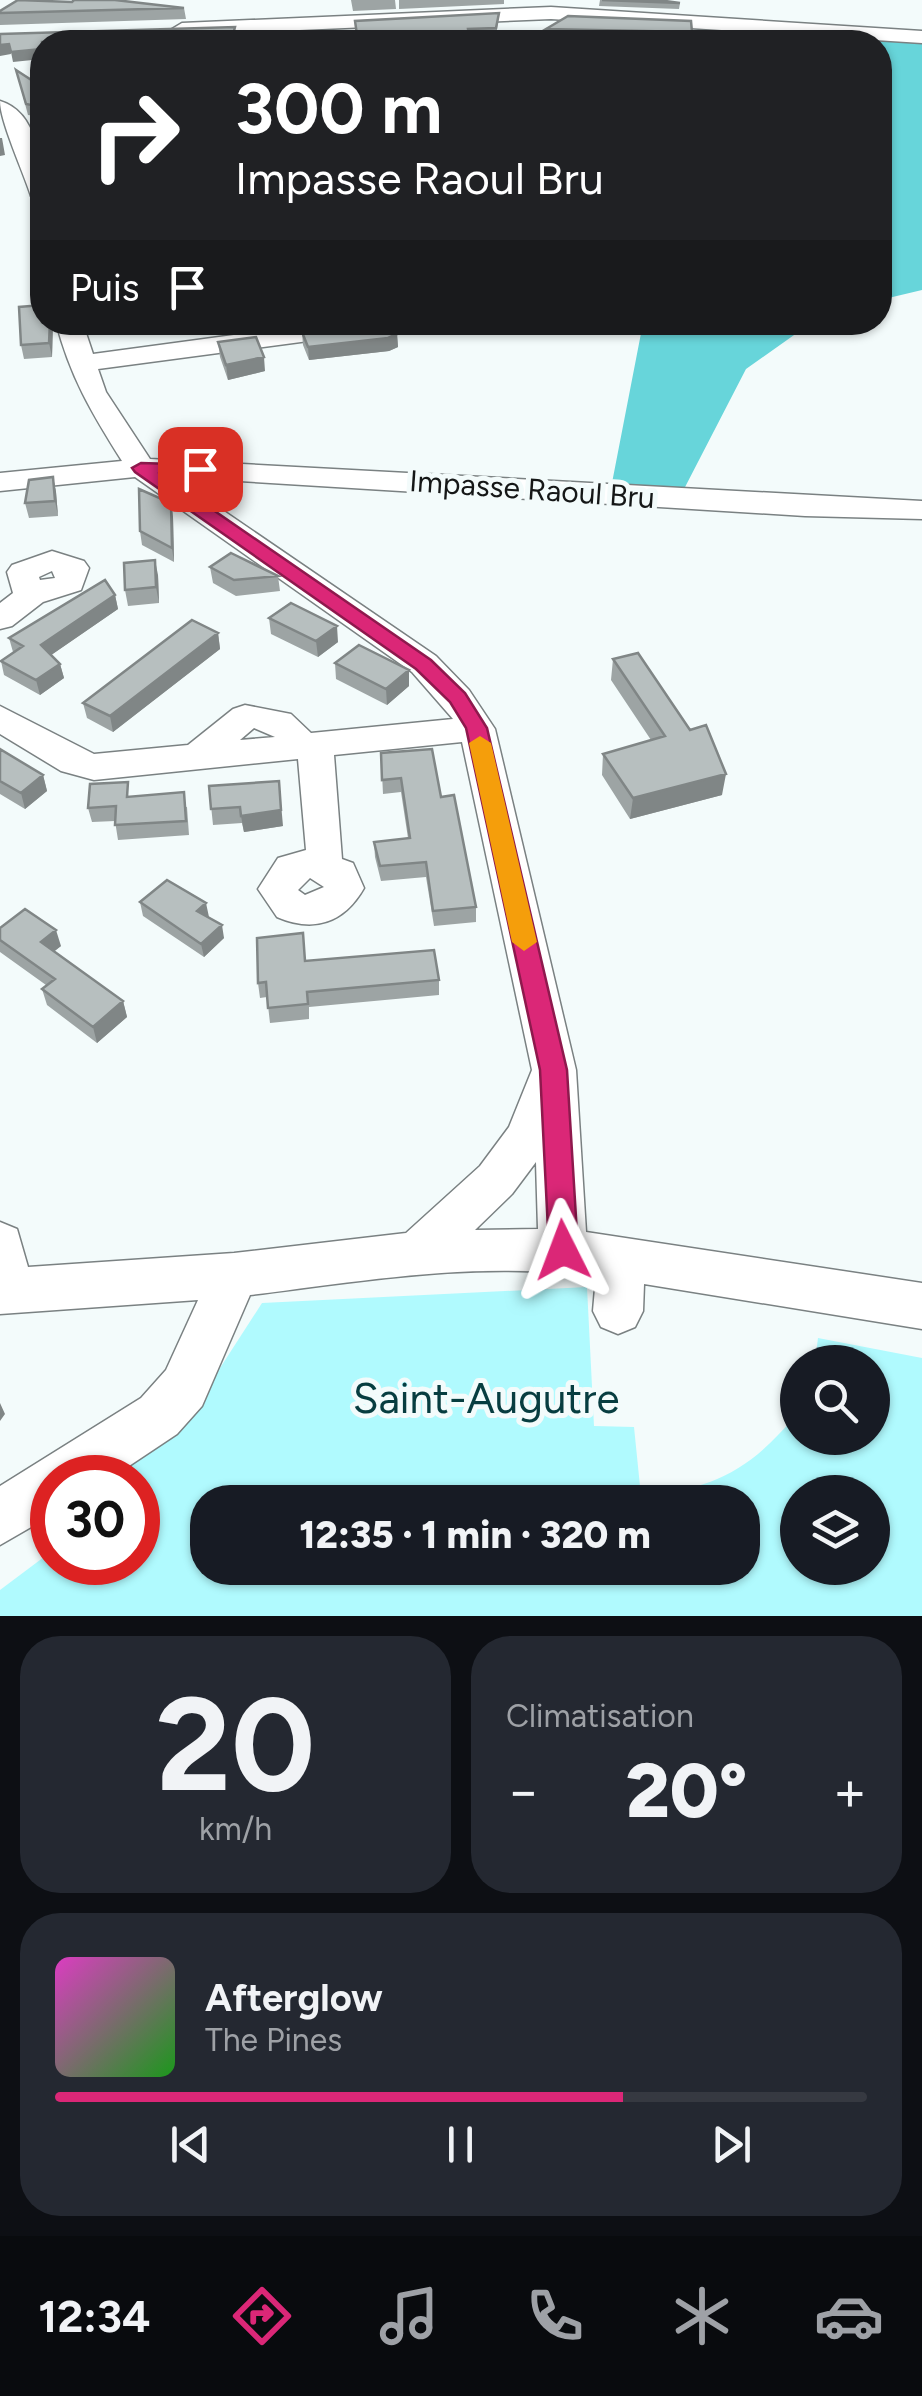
<!DOCTYPE html>
<html lang="fr">
<head>
<meta charset="utf-8">
<style>
	body { margin:0; font-family:Figtree,sans-serif; background:#242831; color:#f1f3f6; height:100vh; display:flex; flex-direction:column; font-size:38px; white-space:nowrap }
	* { box-sizing:border-box; margin:0 }
	p { font-size:32px; color:#9ea1a6 }
	.icon { flex:none; width:55px; height:55px; fill:none; stroke:currentColor; stroke-width:2; stroke-linecap:round; stroke-linejoin:round }
	.map { position:relative; height:1616px; overflow:hidden }
	.details { display:flex; flex-direction:column; gap:20px; padding:20px; background:#0d0f14; flex:1 }
	.details>* { flex:none }
	.hud { position:absolute; left:30px; top:30px; width:862px; height:305px; border-radius:40px; box-shadow:0 2px 8px #0004; background:#202124; color:#fff; overflow:hidden }
	.controls { position:absolute; left:780px; top:1345px; display:grid; gap:20px }
	.controls a { display:grid; place-items:center; width:110px; height:110px; border-radius:50%; background:#171b24; box-shadow:0 2px 8px #0004; font-size:50px }
	.speed { position:absolute; left:30px; top:1455px; display:flex; gap:20px; font-size:50px; font-weight:700; text-align:center }
	.speed>* { display:grid; place-content:center; width:130px; height:130px; border-radius:50%; background:#171b24; box-shadow:0 2px 8px #0004; line-height:1 }
	.speed .limit { border:15px solid #d22; background:#fff; color:#111 }
	.pin { position:absolute; display:grid; place-items:center; width:85px; height:85px; color:#fff; margin:-42px; border-radius:20px; box-shadow:0 5px 15px #0006 }
	.me { position:absolute; width:110px; margin:-55px; rotate:357deg; stroke-linejoin:round; filter:drop-shadow(0 0 8px #0008) }
	.turn { display:flex; align-items:center; gap:35px; height:210px; padding:0 40px; font-size:45px }
	.turn .icon { width:130px; height:130px; stroke-width:2.5 }
	.turn b { display:block; font-size:70px; line-height:85px }
	.then { display:flex; align-items:center; height:95px; padding:0 40px; background:#0003; gap:20px; font-size:38px }
	.big { font-size:75px; font-weight:800; line-height:1.1 }
	.details .widget { flex:1; display:flex; flex-direction:column; justify-content:center; gap:15px; min-width:0; padding:0 35px; border-radius:40px; background:#242831 }
	.details .dial { align-items:center; gap:0 }
	.dial b { font-size:130px; line-height:1 }
	.song { display:flex; align-items:center; gap:30px }
	.cover { width:120px; height:120px; border-radius:15px; background:linear-gradient(135deg,hsl(310 70% 55%),hsl(120 70% 35%)) }
	.played { height:10px; border-radius:5px; background:linear-gradient(90deg,#db2777 70%,#363941 70%) }
	.keys { display:flex; justify-content:space-around; direction:ltr }
	.heat { display:flex; justify-content:space-between; align-items:center; font-size:55px; direction:ltr }
	.details .tiles { flex:1; display:grid; gap:20px; grid-template-columns:1fr 1fr }
	.widget:last-child { grid-column:span 2 }
	.trip { position:absolute; left:190px; top:1485px; width:570px; height:100px; border-radius:40px; background:#171b24; box-shadow:0 2px 8px #0004; font-weight:800; line-height:100px; text-align:center }
	.tabs { display:flex; height:160px; justify-content:space-around; align-items:center; background:#090b0e; color:#9ea1a6 }
	.tabs .icon { width:70px; height:70px }
	.tabs .current { color:#db2777 }
	.tabs b { font-size:45px; color:#f1f3f6 }
	.map>svg:first-child { display:block }
	.green { fill:#b0fafe; fill-rule:evenodd }
	.forest { fill:#67d5da }
	.lines { fill:none; stroke-linecap:round; stroke-linejoin:round }
	.minor-casing { stroke:#7a8182; stroke-width:3 }
	.minor { fill:#fff; fill-rule:evenodd }
	.wall { fill:#9da4a4 }
	.shaded-wall { fill:#808686 }
	.building { fill:#b7bfbf; stroke:#808686; stroke-width:2.5 }
	.route { fill:#db2777; stroke:#8e194d; stroke-width:2.5 }
	.slow { fill:#f59e0b }
	.labels { text-anchor:middle; dominant-baseline:central; stroke-width:10; stroke-linejoin:round; paint-order:stroke }
	.far-street-label { font-size:30px; fill:#151717; stroke:#f3fbfb }
	.near-park-label { font-size:42px; fill:#073d40; stroke:#f3fbfb }
</style>
</head>
<body>
<div class="map">
<svg width="922" height="1616" viewBox="0 0 922 1616">
	<rect width="100%" height="100%" fill="#f3fbfb"/>
	<path class="green" d="M587,1287L594,1426L634,1427L641,1496C714,1489 750,1470 797,1414L798,1438H872V1362H815L818,1338L922,1358V1616H0V1590L52,1551V1562H138V1478L101,1477L180,1430L262,1303ZM798,1492H872V1568H798ZM208,1502H742V1568H208Z"/>
	<path class="forest" d="M821,35L922,41V290L880,300V42H822Z
		M643,323H811L746,369L683,491L611,488Z"/>
	<g class="lines">
		<defs>
			<path id="minor" d="M551,7L922,31V43L551,19L182,35L172,29L182,23Z
				M0,101C40,113 42,169 42,203L31,196C23,171 0,121 0,101Z
				M56,322H123L119,328L86,333L93,354L329,322H404L391,330L98,369L106,392L150,459L922,501V519L805,516L174,477L436,656L469,690L495,729L576,1070L586,1232L922,1283V1329L644,1284L643,1311L635,1327L618,1334L601,1327L593,1311L596,1277C482,1260 363,1281 250,1295L202,1406L177,1434L111,1478H52V1515L0,1545V1486L141,1398L166,1370L198,1300L0,1314V1222L17,1229L28,1267L234,1253L406,1233L480,1166L509,1127L532,1070L462,742L334,755L342,859L353,863L364,888C344,923 314,933 277,917L258,889L278,858L306,850L298,759L94,780L61,771L0,734V706L94,754L188,745L233,709L245,705L291,714L311,733L453,719L412,672L135,477L0,491V473L122,461C91,412 70,376 56,322ZM254,728L275,737L240,740ZM310,878L324,887L305,895L298,890ZM536,1162L538,1229L475,1230L512,1194Z
				M52,551L84,561L89,568L81,590L43,602L12,626L0,629V603L13,593L7,572L12,565ZM52,571L55,578L40,580L39,577Z"/>
		</defs>
		<use href="#minor" class="minor-casing"/>
		<use href="#minor" class="minor"/>
	</g>
	<path class="wall" d="M351,0H395L396,9L353,11Z
		M399,0H504V4L399,9Z
		M600,0L680,3L679,9L599,6Z
		M184,8L186,19L0,25V11Z
		M499,13L496,38L469,39L470,42H357L355,21Z
		M568,16L692,32L691,41L546,38V29Z
		M16,70L42,87V117L28,115Z
		M53,322L52,357L24,359L21,345Z
		M302,332L397,334L398,347L389,351L309,360L303,345Z
		M218,342L265,371L228,380L220,357Z
		M53,477L56,492L58,516L29,518L25,503Z
		M173,517L174,562L142,545L140,531Z
		M210,567L278,576L280,591L236,596L213,583Z
		M158,575L159,603L128,606L125,590Z
		M115,595L118,609L51,655L60,664L64,678L40,695L4,675L1,661L13,652L9,638Z
		M269,618L338,642L318,657L271,634Z
		M218,633L220,649L113,732L87,718L83,703Z
		M613,659L690,730L722,795L630,819L602,775L603,754L651,740L611,680Z
		M335,663L409,670V686L387,705L336,679Z
		M0,749L43,775L47,791L25,809L0,794Z
		M381,753L441,797L476,907V922L434,926L426,877L381,881L375,857L374,842L408,838L401,792L383,794Z
		M209,786L283,826L244,832L242,823L213,825Z
		M131,797L187,807L189,835L118,840L115,821L92,822L88,808Z
		M140,902L209,917L224,938L204,957L143,916Z
		M0,928L61,946L54,951L123,1001L127,1017L97,1043L47,1005L42,989L46,985L0,952Z
		M305,961L439,980V995L309,1007V1019L270,1023L267,997L260,998L258,983Z"/>
	<path class="shaded-wall" d="M9,44L11,54L0,56V45Z
		M42,49V59L13,62L11,52Z
		M0,138H2L5,155L0,156Z
		M50,322H53L52,357L49,343Z
		M397,334L398,347L389,351L309,360L308,347Z
		M264,357L265,371L228,380L226,365Z
		M53,477L56,492L58,516L55,501Z
		M171,503L173,517L174,562L172,548Z
		M155,560L158,575L159,603L156,587Z
		M115,595L118,609L44,660L41,645Z
		M337,626L338,642L318,657L316,641Z
		M218,633L220,649L113,732L110,716Z
		M60,664L64,678L40,695L36,680Z
		M409,670V686L387,705L386,689Z
		M726,774L722,795L630,819L633,798Z
		M43,775L47,791L25,809L21,793Z
		M279,781L283,826L244,832L241,816Z
		M206,903L209,917L200,925L197,911Z
		M222,925L224,938L204,957L201,944Z
		M56,930L61,946L46,958L41,942Z
		M123,1001L127,1017L97,1043L93,1027Z
		M0,1403L5,1414L0,1421Z"/>
	<path class="building" d="M18,0L72,2L74,0H115L184,8L0,13V11Z
		M602,0H658L680,3Z
		M499,13L496,28L468,29L470,42H380L379,34L357,35L355,21Z
		M568,16L691,21L692,32L546,29Z
		M235,27L231,42H42V49L11,52L9,44L0,45V34Z
		M16,70L42,87V107L26,104Z
		M42,305V322H50L49,343L21,345L19,307Z
		M378,322H392L397,334L388,338L308,347L302,332Z
		M256,337L264,357L226,365L218,342Z
		M53,477L55,501L25,503L29,480Z
		M139,489L171,503L172,548L140,531Z
		M231,553L278,576L234,580L210,567Z
		M155,560L156,587L125,590L124,563Z
		M105,580L115,595L41,645L60,664L36,680L1,661L23,646L9,638Z
		M291,603L337,626L316,641L269,618Z
		M192,620L218,633L110,716L83,703Z
		M359,645L409,670L386,689L335,663Z
		M638,653L690,730L706,725L726,774L633,798L603,754L665,736L613,659Z
		M0,749L43,775L21,793L0,781Z
		M432,749L441,797L454,795L476,907L433,911L426,862L380,866L374,842L410,838L401,778L382,780L381,753Z
		M279,781L281,810L241,816L240,807L211,809L209,786Z
		M128,782L127,797L184,792L186,821L115,825L116,806L88,808L90,784Z
		M167,880L206,903L197,911L222,925L201,944L140,902Z
		M25,909L56,930L41,942L123,1001L93,1027L42,989L55,979L0,940V928Z
		M303,933L305,961L434,950L439,980L307,992L308,1004L268,1008L266,982L258,983L257,938Z"/>
	<path class="route" d="M141,463L206,465L209,469L200,474H161L431,660L465,693L487,728L567,1070L578,1250L574,1260L563,1263L553,1260L549,1250L540,1070L466,728L450,702L416,669L135,472L132,468Z"/>
	<path class="slow" d="M480,736L491,743L537,942L524,951L512,942L469,743Z"/>
	<g class="labels">
		<g class="far-street-label">
			<text transform="translate(532 489) rotate(4)">Impasse Raoul Bru</text>
		</g>
		<g class="near-park-label">
			<text x="486" y="1398">Saint-Augutre</text>
		</g>
	</g>
</svg>
<div class="controls">
<a><svg class="icon" aria-label="search" viewBox="0 0 24 24"><circle cx="10" cy="10" r="6"/><path d="M15 15l6 6"/></svg></a>
<a><svg class="icon" aria-label="layers" viewBox="0 0 24 24"><path d="M12 4l9 5-9 5-9-5zM3 14l9 5 9-5"/></svg></a>
</div>
<div class="speed"><div class="limit">30</div></div>
<div class="pin" style="left:200px;top:469px;background:#d93025"><svg class="icon" aria-label="arrive" viewBox="0 0 24 24"><path d="M6 21V4h12l-3 4 3 4H6"/></svg></div>
<svg class="me" style="left:563px;top:1250px" viewBox="-20 -20 40 40"><path d="M0-17L14 15 0 8-14 15z" fill="#db2777" stroke="#fff" stroke-width="4"/></svg>
<div class="trip">12:35 · 1 min · 320 m</div>
<div class="hud">
<div class="turn"><svg class="icon" aria-label="right" viewBox="0 0 24 24"><path d="M7 20v-9h11M14 6l5 5-5 5"/></svg><div><b>300 m</b>Impasse Raoul Bru</div></div>
<div class="then">Puis<svg class="icon" aria-label="arrive" viewBox="0 0 24 24"><path d="M6 21V4h12l-3 4 3 4H6"/></svg></div>
</div>
</div>
<section class="details">
<div class="tiles">
<div class="widget dial"><b>20</b><p>km/h</p></div>
<div class="widget"><p>Climatisation</p>
<div class="heat"><a>−</a><b class="big">20°</b><a>+</a></div>
</div>
<div class="widget">
<div class="song"><i class="cover"></i><div><b>Afterglow</b><p>The Pines</p></div></div>
<div class="played"></div>
<div class="keys"><svg class="icon" aria-label="previous" viewBox="0 0 24 24"><path d="M18 5L8 12l10 7zM5 5v14"/></svg><svg class="icon" aria-label="pause" viewBox="0 0 24 24"><path d="M8 5v14M16 5v14"/></svg><svg class="icon" aria-label="next" viewBox="0 0 24 24"><path d="M6 5l10 7-10 7zM19 5v14"/></svg></div>
</div>
</div>
</section>
<nav class="tabs">
<b>12:34</b>
<svg class="icon current" aria-label="directions" viewBox="0 0 24 24"><path d="M12 3l9 9-9 9-9-9zM9 14v-3h6M13 9l2 2-2 2"/></svg>
<svg class="icon" aria-label="music" viewBox="0 0 24 24"><path d="M9 18V5l10-2v13"/><circle cx="6" cy="18" r="3"/><circle cx="16" cy="16" r="3"/></svg>
<svg class="icon" aria-label="phone" viewBox="0 0 24 24"><path d="M5 4h4l2 5-3 2q2 4 5 5l2-3 5 2v4C11 20 4 13 5 4z"/></svg>
<svg class="icon" aria-label="climate" viewBox="0 0 24 24"><path d="M12 3v18M4 7l16 10M4 17L20 7"/></svg>
<svg class="icon" aria-label="car" viewBox="0 0 24 24"><path d="M5 17H2v-5l4-1 3-4h7l3 4 3 1v5h-3M9 17h6M6 11h13"/><circle cx="7" cy="17" r="2"/><circle cx="17" cy="17" r="2"/></svg>
</nav>
</body>
</html>
